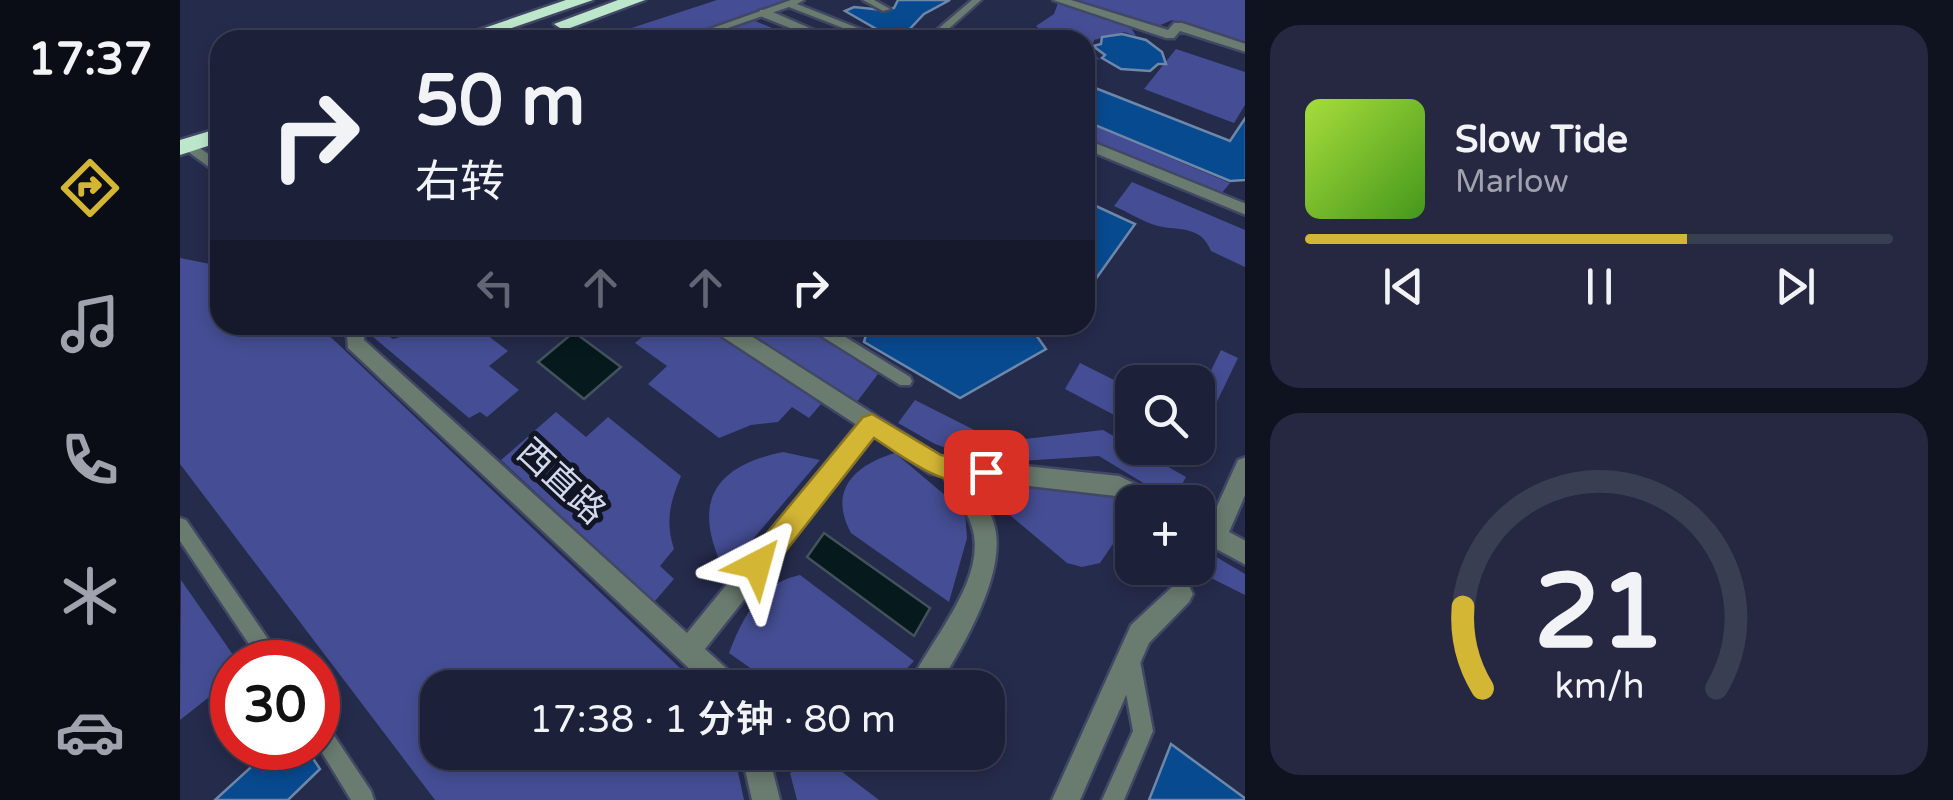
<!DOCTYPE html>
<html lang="zh">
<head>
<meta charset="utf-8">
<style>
	body { margin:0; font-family:"Varela Round","Noto Sans SC",sans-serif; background:#252840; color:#f1f3f6; height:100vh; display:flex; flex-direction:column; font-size:38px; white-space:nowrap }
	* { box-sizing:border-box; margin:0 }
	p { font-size:32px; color:#a0a3ae }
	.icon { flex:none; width:55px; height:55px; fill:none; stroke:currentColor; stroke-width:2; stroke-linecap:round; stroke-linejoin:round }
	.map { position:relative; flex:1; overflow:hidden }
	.sheet { display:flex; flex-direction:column; gap:25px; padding:25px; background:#0f121f; width:708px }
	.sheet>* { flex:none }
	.top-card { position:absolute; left:30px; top:30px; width:885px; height:305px; border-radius:30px; box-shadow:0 5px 15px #0003,0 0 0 2px #3a3e53; background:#1c2038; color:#f1f3f6; overflow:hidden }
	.buttons { position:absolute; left:935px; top:365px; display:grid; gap:20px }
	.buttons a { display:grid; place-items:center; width:100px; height:100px; border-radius:20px; background:#1c2038; box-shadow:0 5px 15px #0003,0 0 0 2px #3a3e53; font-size:50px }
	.speed { position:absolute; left:30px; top:640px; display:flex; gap:20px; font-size:50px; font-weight:700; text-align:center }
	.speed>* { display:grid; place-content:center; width:130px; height:130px; border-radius:50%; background:#1c2038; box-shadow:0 5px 15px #0003,0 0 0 2px #3a3e53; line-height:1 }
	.speed .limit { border:15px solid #d22; background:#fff; color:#111 }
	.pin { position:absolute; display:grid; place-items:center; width:85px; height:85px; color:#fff; margin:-42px; border-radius:20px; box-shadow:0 5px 15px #0006 }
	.me { position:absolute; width:110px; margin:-55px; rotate:39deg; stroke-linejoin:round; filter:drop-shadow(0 0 8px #0008) }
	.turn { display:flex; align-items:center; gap:35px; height:210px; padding:0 40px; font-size:45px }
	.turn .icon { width:130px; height:130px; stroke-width:2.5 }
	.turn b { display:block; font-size:70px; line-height:85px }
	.lanes { display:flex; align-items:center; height:95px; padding:0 40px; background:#0003; justify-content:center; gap:50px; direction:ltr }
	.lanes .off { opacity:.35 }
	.sheet .widget { flex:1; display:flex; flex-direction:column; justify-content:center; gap:15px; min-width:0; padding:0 35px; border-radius:30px; background:#252840 }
	.sheet .dial { align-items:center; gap:0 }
	.dial svg { height:260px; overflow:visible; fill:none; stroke:#3a3e53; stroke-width:7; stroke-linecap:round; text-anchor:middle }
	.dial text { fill:#f1f3f6; stroke:none }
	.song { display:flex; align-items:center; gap:30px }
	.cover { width:120px; height:120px; border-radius:15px; background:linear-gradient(135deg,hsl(80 70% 55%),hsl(100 70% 35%)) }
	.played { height:10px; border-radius:5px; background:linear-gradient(90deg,#d4b635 65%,#3a3e53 65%) }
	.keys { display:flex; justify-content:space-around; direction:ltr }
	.trip { position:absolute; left:240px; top:670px; width:585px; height:100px; border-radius:30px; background:#1c2038; box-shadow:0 5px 15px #0003,0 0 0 2px #3a3e53; font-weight:600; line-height:100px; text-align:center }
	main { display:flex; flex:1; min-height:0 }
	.tabs { display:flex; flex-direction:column; width:180px; justify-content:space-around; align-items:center; background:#0b0d16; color:#a0a3ae }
	.tabs .icon { width:70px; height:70px }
	.tabs .selected { color:#d4b635 }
	.tabs b { font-size:45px; color:#f1f3f6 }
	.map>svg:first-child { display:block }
	.green { fill:#454e94 }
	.water { fill:#06191d; stroke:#44525b; stroke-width:2.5 }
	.building { fill:#084a90; stroke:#6e88aa; stroke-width:2.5 }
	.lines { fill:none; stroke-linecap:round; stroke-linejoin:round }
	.lane-casing { stroke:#414765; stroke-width:5 }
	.street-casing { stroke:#414765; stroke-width:5 }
	.highway-casing { stroke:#414765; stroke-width:5 }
	.lane { fill:#6a7b6f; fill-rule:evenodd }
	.street { fill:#6a7b6f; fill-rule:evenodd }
	.highway { fill:#bde7ca; fill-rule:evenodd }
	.route { fill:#d4b635; stroke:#8a7622; stroke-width:2.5 }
	.labels { text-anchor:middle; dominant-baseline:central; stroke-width:10; stroke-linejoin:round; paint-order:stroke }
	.street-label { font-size:35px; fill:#d3d8ed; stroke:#121523 }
</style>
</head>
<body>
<main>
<nav class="tabs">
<b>17:37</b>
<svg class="icon selected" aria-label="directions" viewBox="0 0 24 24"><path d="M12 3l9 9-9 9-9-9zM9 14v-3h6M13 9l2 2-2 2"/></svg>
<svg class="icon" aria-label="music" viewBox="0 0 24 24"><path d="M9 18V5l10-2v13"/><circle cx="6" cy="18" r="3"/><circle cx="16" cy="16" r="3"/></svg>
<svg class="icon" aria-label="phone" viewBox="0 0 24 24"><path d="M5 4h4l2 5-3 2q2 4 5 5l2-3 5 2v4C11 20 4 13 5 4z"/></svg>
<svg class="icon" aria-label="climate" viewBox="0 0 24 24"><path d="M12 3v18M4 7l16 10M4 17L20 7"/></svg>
<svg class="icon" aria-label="car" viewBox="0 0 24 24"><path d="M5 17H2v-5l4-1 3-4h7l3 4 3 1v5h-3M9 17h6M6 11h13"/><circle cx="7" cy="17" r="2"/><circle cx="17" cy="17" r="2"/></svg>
</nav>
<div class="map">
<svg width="1066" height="800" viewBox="0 0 1066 800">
	<rect width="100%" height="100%" fill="#252b4b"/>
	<path class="green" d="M537,0H611L496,40H415Z
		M892,0H1065V43L992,20L976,27Z
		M878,3L950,26L956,36L944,32L914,40L911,51L920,60L905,55V40H871L856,26L874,14Z
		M573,20L620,40H514Z
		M996,49L1065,72V105L1054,123L964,89Z
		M905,122L1050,183L1041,194L905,137Z
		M952,182L1065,230V267L1031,251C1021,225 999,231 978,226C963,222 948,212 934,206Z
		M0,258L40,266V325H138L520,687L258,688V752L554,753L564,800H255L0,464Z
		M184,325H201L200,330L213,339L262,325H294L328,351L309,366L339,390L307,417L300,412L289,418L185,330Z
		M476,325H526L641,404L629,418L612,407L598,422L571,425L539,438L468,384L487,366L455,343Z
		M553,325H621L698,374L673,407Z
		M1041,350L1058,358L1018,441V397Z
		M900,363L938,382L933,408L936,416L885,389Z
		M735,400L818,442L923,430L1006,477L993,501L919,456L808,463L755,444L718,423Z
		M376,412L406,437L428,417L501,476C490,503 485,521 494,549L480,566L494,579L474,602L321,460Z
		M603,452L640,460L545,572C512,506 530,467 603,452Z
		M715,453L785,512L787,538L769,602L671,533C648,491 674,465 715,453Z
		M799,478L937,498L952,508V541H935L920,563L902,567L887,563L794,485Z
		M1018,546L1065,574V595L1011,568H1018Z
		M620,575L734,661L709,687H597L549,653C563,617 580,583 620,575Z
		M1,580L58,662H52V679L0,720Z
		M633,760L649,762L699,800H617L610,773Z"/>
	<path class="water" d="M394,332L441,367L404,399L358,362Z
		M644,533L750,608L734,636L627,557Z"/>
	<path class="building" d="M718,0H770L744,14L725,34L700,31L665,11L674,7L703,10L714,8Z
		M942,34L966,40L982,52L986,64H978L970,71L941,69L922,58L925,55L913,46L921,44L922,37Z
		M905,84L1050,141L1066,117V180L1050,181L905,121Z
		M905,201L955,224L905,294Z
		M689,325H849L866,349L780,398L684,342Z
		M991,744L1066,799V800H969Z
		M92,748H126L140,769L108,800H35Z"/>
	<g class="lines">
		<defs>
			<path id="lane" d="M611,0H624L617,4L708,40H694L609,7L513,40H499Z
				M683,0H694L710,9L703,11Z
				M792,0H801L756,40H745Z
				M628,325H646L730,377L732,381L730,385H720L630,329Z
				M0,518L6,520L99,655L101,662H81L0,541Z
				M950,651L957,654L960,661L973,731L944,800H922L953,731L940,661L943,654Z
				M138,719L145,722L191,791L194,800H171L138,746Z"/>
			<path id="street" d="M873,0H891L988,30L994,23H1002L1066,44V52L1000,31L994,38H986Z
				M580,10H588L657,40H640L580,16Z
				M905,139L1066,204V215L905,149Z
				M8,140L40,162V175L3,148L1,145Z
				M166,325H184V340L507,633L677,425L532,330L530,325H554L761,457L939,476L978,495L981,502L952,504L936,496L789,479C799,494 811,510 815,528C826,575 782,649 757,688H728C747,642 811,578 791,524C785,507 772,492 763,476L749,473L694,436L525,649L558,679L562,688H530L168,348Z
				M1066,457V493L1049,532L1066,541V565L1018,539V516L1030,522L1058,460Z
				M1001,582L1009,586L1013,594L1009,602L969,643L900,800H872L951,625L993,586Z
				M561,752H588L600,800H572Z"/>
			<path id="highway" d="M386,0H413L297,40H269Z
				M438,0H465L390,28L383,30L374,24Z
				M40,128V142L0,155V140Z"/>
		</defs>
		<use href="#lane" class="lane-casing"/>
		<use href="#street" class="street-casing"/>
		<use href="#highway" class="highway-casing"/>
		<use href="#lane" class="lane"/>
		<use href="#street" class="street"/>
		<use href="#highway" class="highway"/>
	</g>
	<path class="route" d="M692,414L761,455L815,464L818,472L815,479C772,496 728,460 694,438L587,575L577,579L568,575L564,565L568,556L683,417Z"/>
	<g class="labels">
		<g class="street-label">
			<text transform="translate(381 482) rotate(43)">西直路</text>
		</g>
	</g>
</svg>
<div class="buttons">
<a><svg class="icon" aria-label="search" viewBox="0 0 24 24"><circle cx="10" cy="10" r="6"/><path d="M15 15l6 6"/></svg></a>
<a>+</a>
</div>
<div class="speed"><div class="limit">30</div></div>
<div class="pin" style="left:806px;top:472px;background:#d93025"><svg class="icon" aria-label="arrive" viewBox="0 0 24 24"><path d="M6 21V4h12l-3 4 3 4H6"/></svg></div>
<svg class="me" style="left:577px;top:565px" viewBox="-20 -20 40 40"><path d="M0-17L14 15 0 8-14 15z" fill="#d4b635" stroke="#fff" stroke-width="4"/></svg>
<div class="trip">17:38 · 1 分钟 · 80 m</div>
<div class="top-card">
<div class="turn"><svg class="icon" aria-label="right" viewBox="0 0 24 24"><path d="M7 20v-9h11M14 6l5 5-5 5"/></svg><div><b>50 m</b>右转</div></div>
<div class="lanes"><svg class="icon off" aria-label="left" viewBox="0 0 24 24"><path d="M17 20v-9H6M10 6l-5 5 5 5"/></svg><svg class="icon off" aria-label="ahead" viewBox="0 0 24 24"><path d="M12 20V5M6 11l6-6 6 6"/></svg><svg class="icon off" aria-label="ahead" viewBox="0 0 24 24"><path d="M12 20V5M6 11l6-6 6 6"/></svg><svg class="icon" aria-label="right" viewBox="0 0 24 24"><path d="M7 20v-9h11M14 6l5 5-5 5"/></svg></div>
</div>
</div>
<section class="sheet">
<div class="widget">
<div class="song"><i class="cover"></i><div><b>Slow Tide</b><p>Marlow</p></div></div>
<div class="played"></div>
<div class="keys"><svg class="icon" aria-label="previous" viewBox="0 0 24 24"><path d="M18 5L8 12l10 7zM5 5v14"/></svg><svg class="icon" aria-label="pause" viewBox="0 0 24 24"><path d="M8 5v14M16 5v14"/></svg><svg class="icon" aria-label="next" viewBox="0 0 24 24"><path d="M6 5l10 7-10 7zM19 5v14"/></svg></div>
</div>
<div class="widget dial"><svg viewBox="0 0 100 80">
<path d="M14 69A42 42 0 1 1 86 69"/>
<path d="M14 69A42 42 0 0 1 8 44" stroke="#d4b635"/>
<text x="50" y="56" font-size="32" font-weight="700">21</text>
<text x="50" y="72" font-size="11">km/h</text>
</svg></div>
</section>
</main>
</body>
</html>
